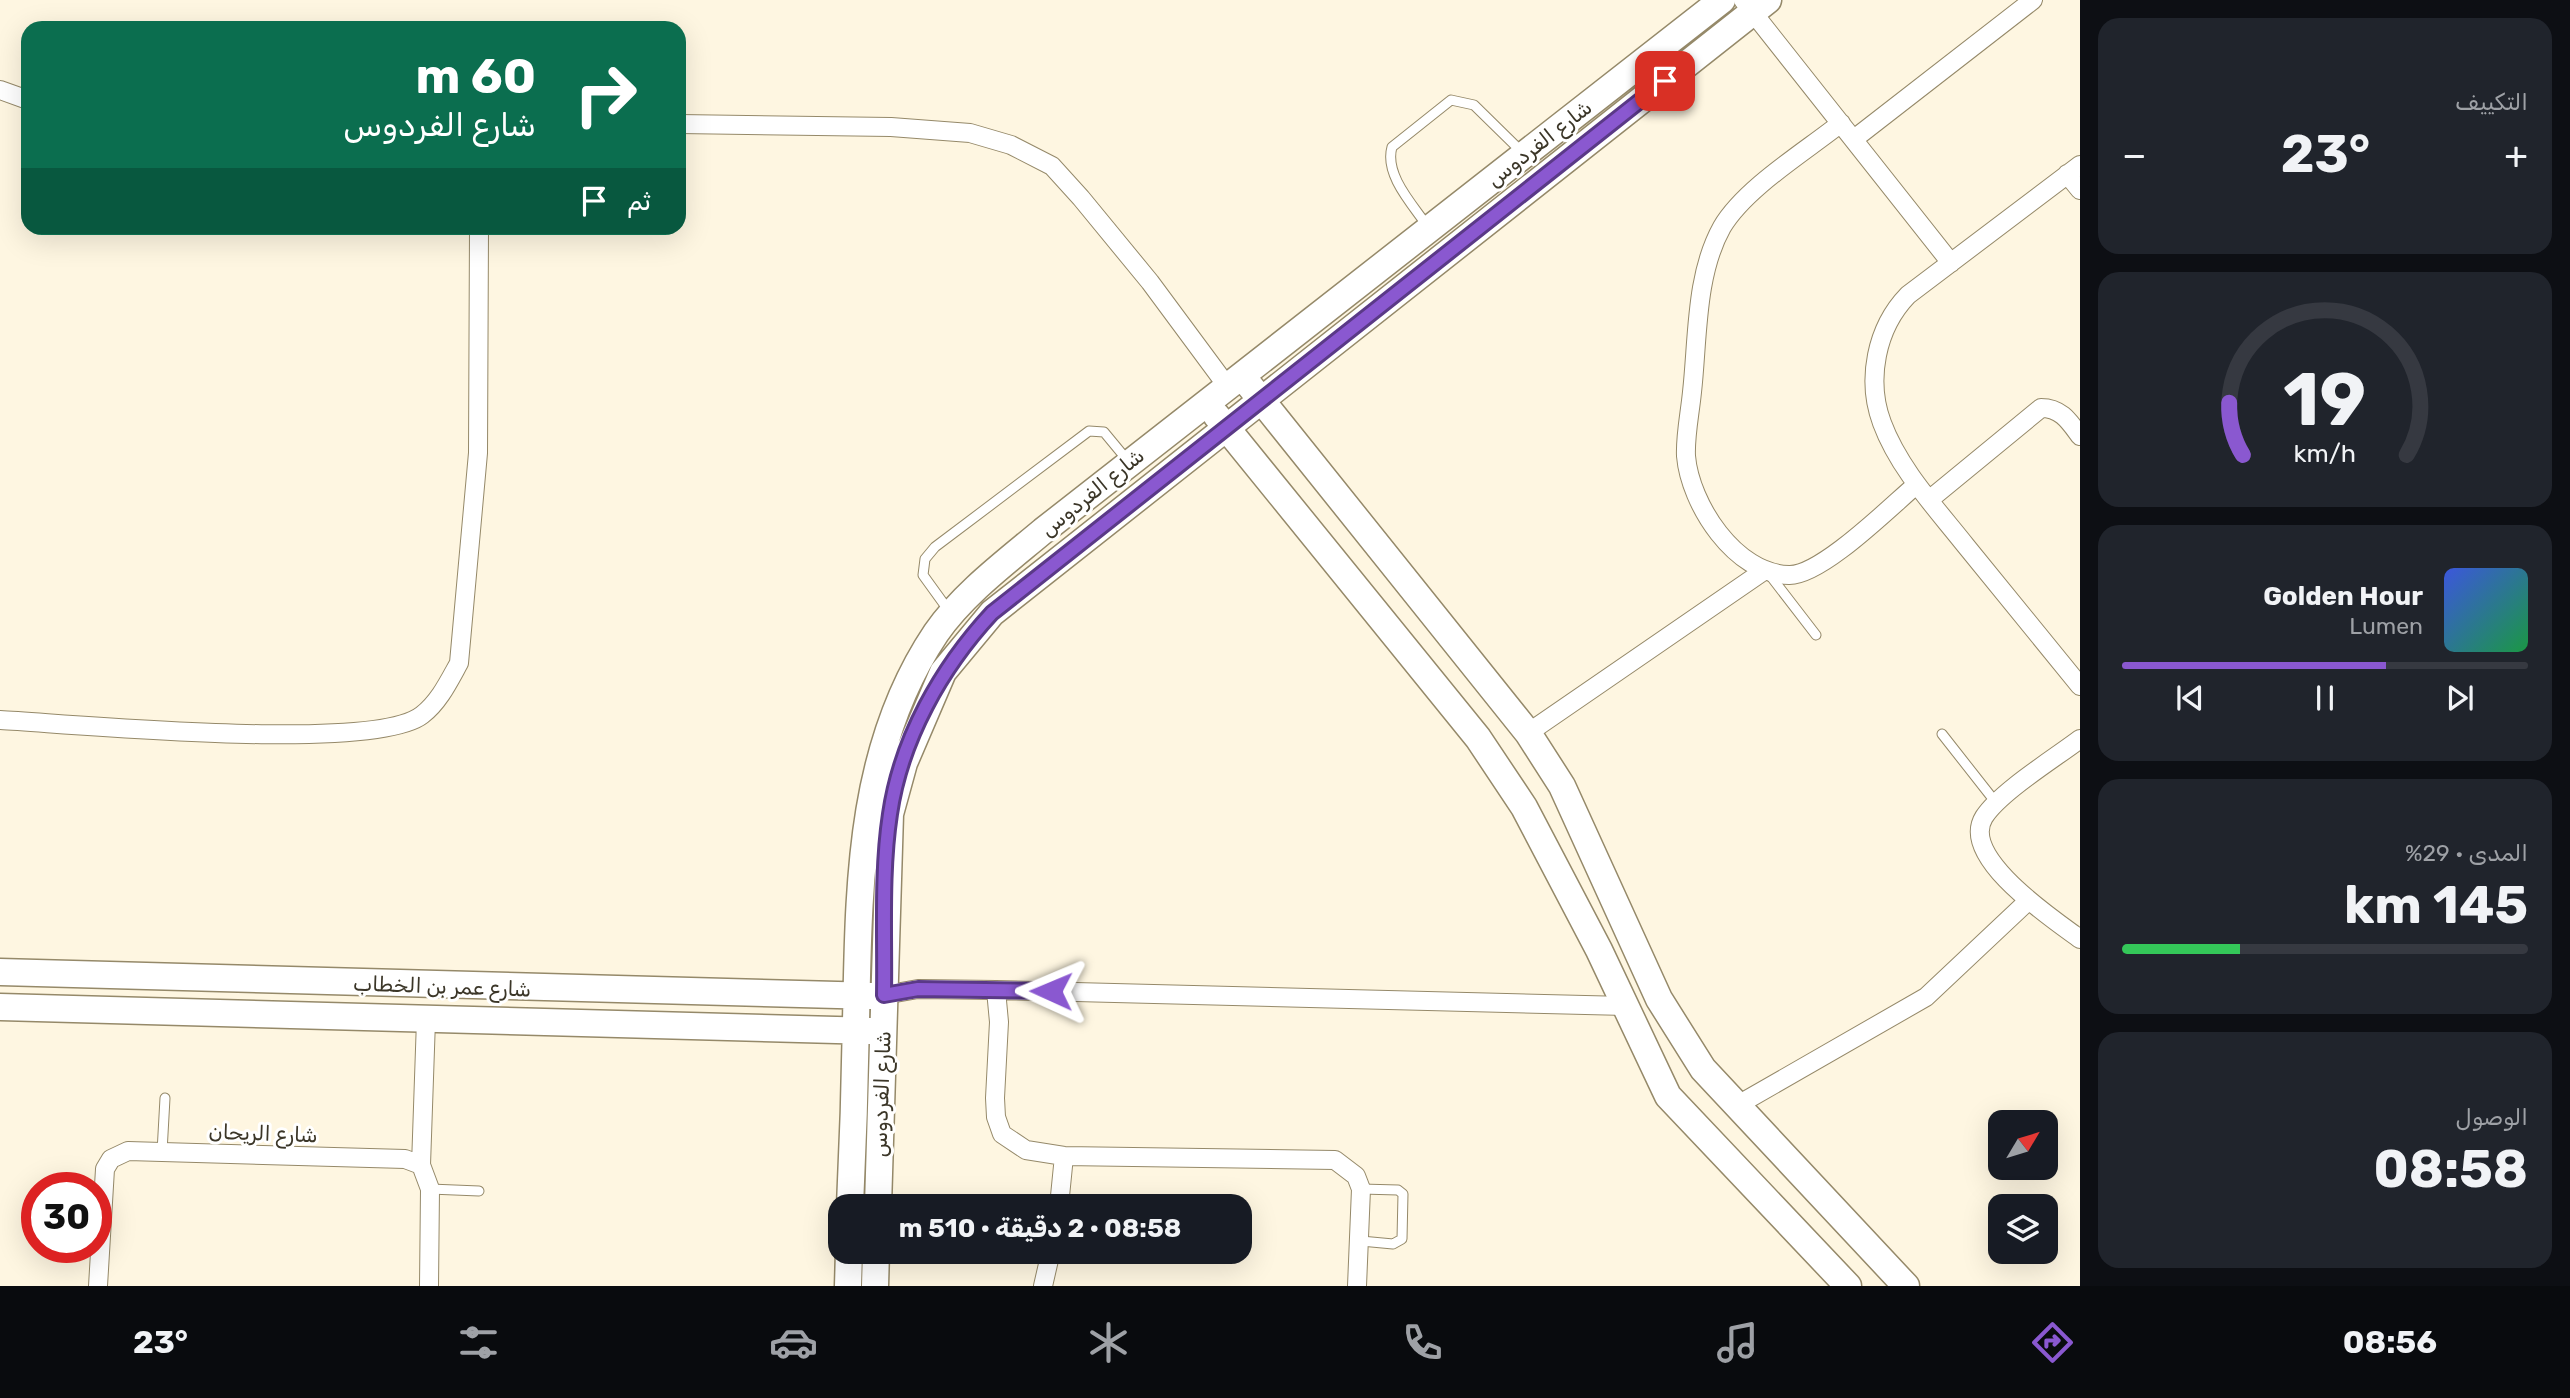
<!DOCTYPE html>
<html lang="ar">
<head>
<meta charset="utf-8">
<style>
	body { margin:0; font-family:Rubik,"Noto Sans Arabic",sans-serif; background:#20242c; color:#f1f3f6; direction:rtl; height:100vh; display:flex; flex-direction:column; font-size:26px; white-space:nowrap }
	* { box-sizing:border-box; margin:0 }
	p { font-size:23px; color:#9ea1a6 }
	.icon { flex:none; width:38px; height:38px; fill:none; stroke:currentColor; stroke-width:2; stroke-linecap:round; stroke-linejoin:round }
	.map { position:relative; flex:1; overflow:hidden; direction:ltr }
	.details { display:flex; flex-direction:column; gap:18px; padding:18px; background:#0d0f14; width:490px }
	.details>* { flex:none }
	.guide { position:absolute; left:21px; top:21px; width:665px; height:214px; border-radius:21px; box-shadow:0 7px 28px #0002; direction:rtl; background:#0b6e4f; color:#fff; overflow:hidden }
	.needle { width:46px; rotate:52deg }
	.controls { position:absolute; left:1988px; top:1110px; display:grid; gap:14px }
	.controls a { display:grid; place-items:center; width:70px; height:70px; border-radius:14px; background:#171b24; box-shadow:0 7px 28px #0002; font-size:35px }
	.speed { position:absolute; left:21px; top:1172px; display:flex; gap:14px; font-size:35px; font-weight:700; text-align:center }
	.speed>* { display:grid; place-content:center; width:91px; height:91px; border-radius:50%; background:#171b24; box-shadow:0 7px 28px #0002; line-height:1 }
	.speed .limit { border:10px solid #d22; background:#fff; color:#111 }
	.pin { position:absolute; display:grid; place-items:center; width:60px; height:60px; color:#fff; margin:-30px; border-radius:14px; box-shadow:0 4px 10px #0006 }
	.me { position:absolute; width:77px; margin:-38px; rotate:271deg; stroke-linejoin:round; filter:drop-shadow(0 0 5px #0008) }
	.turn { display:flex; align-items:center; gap:24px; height:147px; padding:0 35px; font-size:32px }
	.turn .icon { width:91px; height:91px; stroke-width:2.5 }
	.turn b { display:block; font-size:49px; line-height:60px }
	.then { display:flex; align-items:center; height:66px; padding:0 35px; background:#0003; gap:14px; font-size:26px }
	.big { font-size:52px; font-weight:700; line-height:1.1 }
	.details .tile { flex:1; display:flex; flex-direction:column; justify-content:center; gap:10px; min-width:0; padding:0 24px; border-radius:21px; background:#20242c }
	.details .dial { align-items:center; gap:0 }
	.dial svg { height:182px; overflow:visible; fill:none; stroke:#363941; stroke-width:7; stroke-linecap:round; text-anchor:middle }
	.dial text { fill:#f1f3f6; stroke:none }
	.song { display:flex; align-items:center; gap:21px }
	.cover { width:84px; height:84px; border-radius:10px; background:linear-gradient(135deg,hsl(230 70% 55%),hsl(140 70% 35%)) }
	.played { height:7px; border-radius:4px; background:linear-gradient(90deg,#8a58d0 65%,#363941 65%) }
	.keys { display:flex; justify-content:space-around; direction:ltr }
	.heat { display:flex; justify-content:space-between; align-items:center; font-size:38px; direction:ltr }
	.charge { height:10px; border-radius:5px; background:linear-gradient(90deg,#34c759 29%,#363941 0) }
	.trip { position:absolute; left:828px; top:1194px; width:424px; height:70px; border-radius:21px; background:#171b24; box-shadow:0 7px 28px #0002; font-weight:700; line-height:70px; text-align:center; direction:rtl }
	.tab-bar { display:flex; height:112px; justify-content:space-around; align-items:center; background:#090b0e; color:#9ea1a6 }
	.tab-bar .icon { width:49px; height:49px }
	.tab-bar .current { color:#8a58d0 }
	.tab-bar b { font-size:32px; color:#f1f3f6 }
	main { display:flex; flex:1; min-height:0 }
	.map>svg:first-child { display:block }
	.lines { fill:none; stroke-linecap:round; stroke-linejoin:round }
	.lane-casing { stroke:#958969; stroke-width:11 }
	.street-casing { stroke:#958969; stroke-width:20 }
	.secondary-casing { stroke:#958969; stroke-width:29 }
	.lane { stroke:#fff; stroke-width:9 }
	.street { stroke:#fff; stroke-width:18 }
	.secondary { stroke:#fff; stroke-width:26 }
	.route-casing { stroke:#5a3987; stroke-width:18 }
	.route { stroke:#8a58d0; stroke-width:12 }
	.labels { text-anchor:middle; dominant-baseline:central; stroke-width:6; stroke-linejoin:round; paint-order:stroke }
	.street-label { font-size:21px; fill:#3b3628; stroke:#fff }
</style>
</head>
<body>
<main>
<section class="details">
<div class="tile"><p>التكييف</p>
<div class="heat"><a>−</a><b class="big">23°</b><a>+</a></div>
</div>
<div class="tile dial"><svg viewBox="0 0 100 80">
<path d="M14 69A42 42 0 1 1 86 69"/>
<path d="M14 69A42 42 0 0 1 8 46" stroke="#8a58d0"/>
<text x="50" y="56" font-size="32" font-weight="700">19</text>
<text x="50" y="72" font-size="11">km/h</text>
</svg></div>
<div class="tile">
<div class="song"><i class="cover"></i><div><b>Golden Hour</b><p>Lumen</p></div></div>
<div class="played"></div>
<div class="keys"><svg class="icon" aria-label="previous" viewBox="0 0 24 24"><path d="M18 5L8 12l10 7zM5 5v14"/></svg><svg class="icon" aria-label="pause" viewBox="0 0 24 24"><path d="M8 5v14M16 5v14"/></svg><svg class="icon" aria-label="next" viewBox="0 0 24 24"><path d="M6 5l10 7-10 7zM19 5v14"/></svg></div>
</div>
<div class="tile"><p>المدى · 29%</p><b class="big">145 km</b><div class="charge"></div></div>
<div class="tile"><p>الوصول</p><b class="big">08:58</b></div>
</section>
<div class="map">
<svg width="2080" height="1286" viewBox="0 0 2080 1286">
	<rect width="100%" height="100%" fill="#fef6e1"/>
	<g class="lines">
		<defs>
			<path id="lane" d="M1428,227C1413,205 1384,175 1392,147L1451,100L1474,105L1523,153
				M1769,574L1816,635
				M949,611L923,575L925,559L935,547L1089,431L1104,432L1128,461
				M1942,734L1997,804
				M162,1152L165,1098
				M430,1189L479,1191
				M1361,1241L1393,1244L1402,1239L1403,1194L1398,1190L1361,1189"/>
			<path id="street" d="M1743,0L1951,263
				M0,90L28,100
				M1841,123C1806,151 1745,188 1722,227C1695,275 1698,339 1692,392C1690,413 1685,436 1686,456C1690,504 1735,574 1789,575C1821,576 1890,507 1916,485
				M679,124L891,127L970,133L1011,145L1052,166L1081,198L1150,282L1227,386
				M1854,139L2033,0
				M2080,165L1908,295C1876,328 1866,380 1882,423C1899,469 1936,508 1966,546C2004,592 2042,639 2080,686
				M2067,174L2080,190
				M1929,500L2041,408C2061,408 2069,421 2080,436
				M0,720C74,724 374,753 422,715C439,702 449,681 459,663L478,453L479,228
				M1528,733L1765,570
				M2080,739C2055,758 2000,792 1984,817C1959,857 2053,919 2080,939
				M996,990L999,1022L995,1098L996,1117L1002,1134L1026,1150L1064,1156L1335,1160L1356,1176L1361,1189L1357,1286
				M884,995L918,989L996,990L1626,1006
				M1736,1106L1926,997L2028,901
				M421,1165L426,1020
				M1059,1206L1064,1156
				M98,1286L105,1169L111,1159L128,1151L405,1159L421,1165L430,1189L429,1286
				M1043,1286L1051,1251"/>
			<path id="secondary" d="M1250,386L1528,733L1562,786L1659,999L1703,1069L1906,1286
				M1216,415L1478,738L1524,807L1599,950L1668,1096L1848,1286
				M0,972L875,996
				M0,1007L873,1031
				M850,1206C853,1144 855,1082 856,1021C859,886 858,749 936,633C963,594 1006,562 1043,531L1722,0
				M878,1206L890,814L904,763L943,672L992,613L1768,0
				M848,1286L849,1251
				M875,1286L876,1251"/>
		</defs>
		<use href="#lane" class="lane-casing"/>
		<use href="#street" class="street-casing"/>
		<use href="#secondary" class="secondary-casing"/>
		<use href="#lane" class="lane"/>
		<use href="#street" class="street"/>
		<use href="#secondary" class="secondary"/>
	</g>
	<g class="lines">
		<defs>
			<path id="route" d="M1051,991L918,989L884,995C885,936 881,873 890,814C901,739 941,668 992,613L1665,81"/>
		</defs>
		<use href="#route" class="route-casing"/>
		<use href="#route" class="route"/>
	</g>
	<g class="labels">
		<g class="street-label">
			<text transform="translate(1539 143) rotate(-38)">شارع الفردوس</text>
			<text transform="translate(1092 492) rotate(-39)">شارع الفردوس</text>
			<text transform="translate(442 986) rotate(2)">شارع عمر بن الخطاب</text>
			<text transform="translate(881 1094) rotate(-88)">شارع الفردوس</text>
			<text transform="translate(263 1133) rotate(2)">شارع الريحان</text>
		</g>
	</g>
</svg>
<div class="controls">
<a><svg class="needle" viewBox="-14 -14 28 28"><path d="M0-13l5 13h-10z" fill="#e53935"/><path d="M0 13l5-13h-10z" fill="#9ea1a6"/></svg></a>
<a><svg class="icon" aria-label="layers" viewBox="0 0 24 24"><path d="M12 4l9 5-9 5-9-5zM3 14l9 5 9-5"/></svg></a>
</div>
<div class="speed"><div class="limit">30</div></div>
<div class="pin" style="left:1665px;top:81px;background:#d93025"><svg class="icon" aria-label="arrive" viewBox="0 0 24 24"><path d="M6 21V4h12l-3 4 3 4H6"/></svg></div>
<svg class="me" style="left:1051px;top:991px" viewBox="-20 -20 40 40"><path d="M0-17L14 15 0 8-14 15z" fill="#8a58d0" stroke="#fff" stroke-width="4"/></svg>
<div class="trip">08:58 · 2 دقيقة · 510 m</div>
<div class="guide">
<div class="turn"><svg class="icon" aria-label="right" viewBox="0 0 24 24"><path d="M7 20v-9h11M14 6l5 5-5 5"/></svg><div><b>60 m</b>شارع الفردوس</div></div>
<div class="then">ثم<svg class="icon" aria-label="arrive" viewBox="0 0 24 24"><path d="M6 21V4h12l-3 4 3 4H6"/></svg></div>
</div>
</div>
</main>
<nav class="tab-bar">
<b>08:56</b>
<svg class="icon current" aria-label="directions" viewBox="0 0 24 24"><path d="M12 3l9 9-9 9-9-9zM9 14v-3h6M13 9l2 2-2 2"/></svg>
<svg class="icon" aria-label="music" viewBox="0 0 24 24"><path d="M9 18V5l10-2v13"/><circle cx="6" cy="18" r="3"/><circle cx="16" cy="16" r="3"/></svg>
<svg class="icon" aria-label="phone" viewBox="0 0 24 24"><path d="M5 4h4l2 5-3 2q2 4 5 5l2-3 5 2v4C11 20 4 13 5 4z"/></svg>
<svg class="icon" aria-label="climate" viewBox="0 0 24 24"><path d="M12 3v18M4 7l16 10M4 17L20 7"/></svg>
<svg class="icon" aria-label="car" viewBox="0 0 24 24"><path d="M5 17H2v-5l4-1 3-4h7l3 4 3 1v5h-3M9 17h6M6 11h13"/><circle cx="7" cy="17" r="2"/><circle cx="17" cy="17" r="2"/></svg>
<svg class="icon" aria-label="filters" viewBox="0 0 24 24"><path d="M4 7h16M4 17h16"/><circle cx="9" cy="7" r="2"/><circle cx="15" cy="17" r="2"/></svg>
<b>23°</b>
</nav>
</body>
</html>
